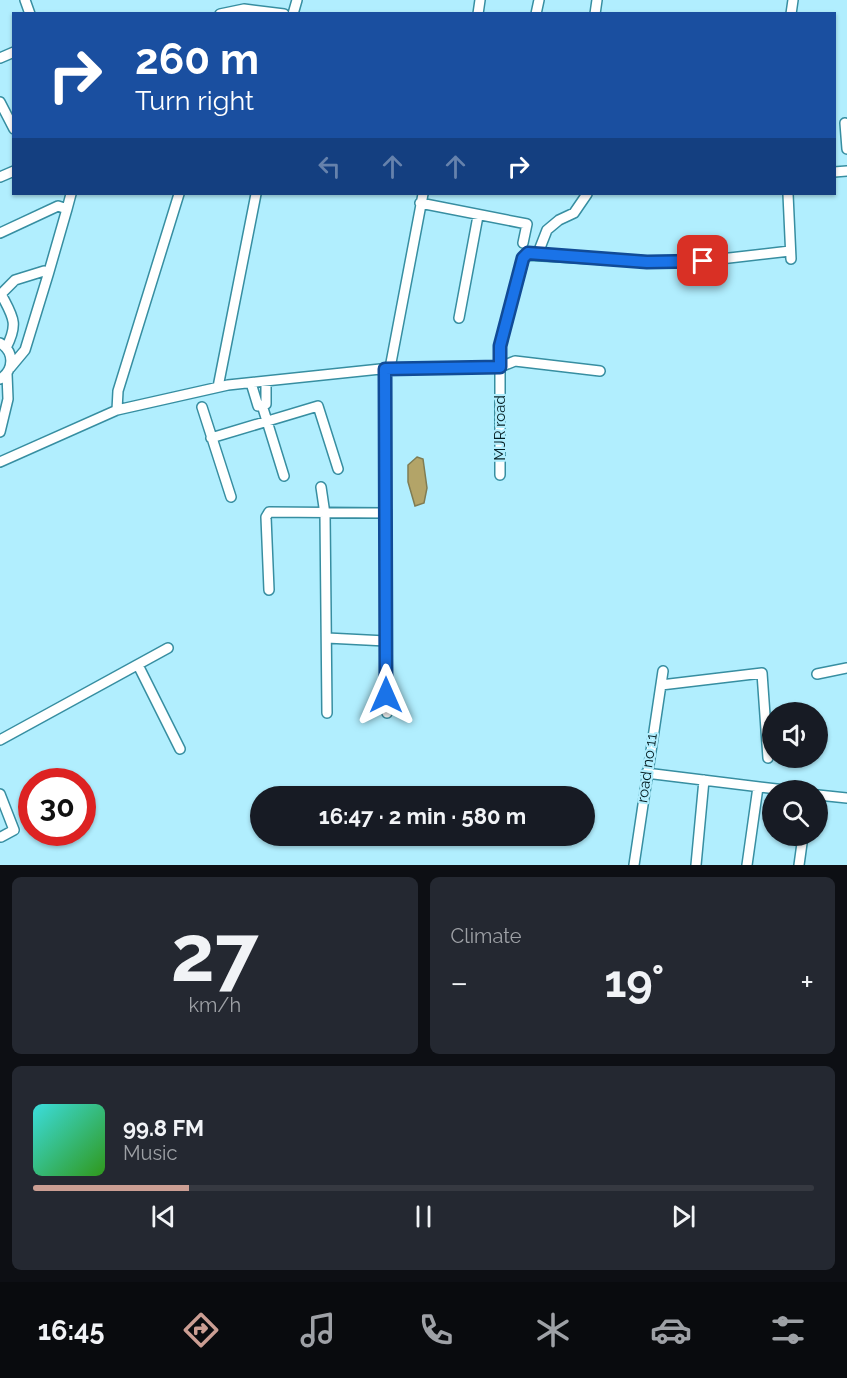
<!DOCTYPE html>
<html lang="en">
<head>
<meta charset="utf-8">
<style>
	body { margin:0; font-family:Raleway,sans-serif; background:#242831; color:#f1f3f6; height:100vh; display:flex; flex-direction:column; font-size:22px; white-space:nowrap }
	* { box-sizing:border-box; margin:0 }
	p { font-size:20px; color:#9ea1a6 }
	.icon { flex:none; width:33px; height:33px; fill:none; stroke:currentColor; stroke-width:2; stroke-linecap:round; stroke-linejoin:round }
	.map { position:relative; height:865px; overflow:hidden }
	.side { display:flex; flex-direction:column; gap:12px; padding:12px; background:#0d0f14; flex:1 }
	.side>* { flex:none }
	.banner { position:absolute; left:12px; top:12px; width:824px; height:183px; border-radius:0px; box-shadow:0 2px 4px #0004; background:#1a4fa0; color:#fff; overflow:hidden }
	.tools { position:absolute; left:762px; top:702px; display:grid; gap:12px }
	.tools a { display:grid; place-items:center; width:66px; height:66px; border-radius:50%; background:#171b24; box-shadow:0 2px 4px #0004; font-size:30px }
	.speed { position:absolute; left:18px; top:768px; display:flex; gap:12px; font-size:30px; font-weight:700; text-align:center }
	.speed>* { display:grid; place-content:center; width:78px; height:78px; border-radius:50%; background:#171b24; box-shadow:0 2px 4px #0004; line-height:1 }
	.speed .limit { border:9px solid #d22; background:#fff; color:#111 }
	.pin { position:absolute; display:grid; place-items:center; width:51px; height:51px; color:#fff; margin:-26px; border-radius:12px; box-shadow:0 3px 9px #0006 }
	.me { position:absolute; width:66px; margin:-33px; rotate:0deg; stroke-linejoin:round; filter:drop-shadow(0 0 4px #0008) }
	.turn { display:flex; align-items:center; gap:21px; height:126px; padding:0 24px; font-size:27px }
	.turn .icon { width:78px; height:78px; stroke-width:2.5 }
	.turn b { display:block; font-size:42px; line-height:51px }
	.lanes { display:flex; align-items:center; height:57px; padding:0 24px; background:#0003; justify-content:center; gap:30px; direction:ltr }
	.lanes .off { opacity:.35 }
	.big { font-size:45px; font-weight:700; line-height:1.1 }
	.side .tile { flex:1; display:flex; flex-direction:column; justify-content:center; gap:9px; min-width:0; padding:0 21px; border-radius:9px; background:#242831 }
	.side .dial { align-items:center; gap:0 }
	.dial b { font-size:78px; line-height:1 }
	.song { display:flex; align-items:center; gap:18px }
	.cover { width:72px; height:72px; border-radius:9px; background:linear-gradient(135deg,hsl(180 70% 55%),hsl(110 70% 35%)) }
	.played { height:6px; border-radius:3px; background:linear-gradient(90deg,#cb9e93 20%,#363941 20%) }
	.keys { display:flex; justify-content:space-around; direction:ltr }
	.heat { display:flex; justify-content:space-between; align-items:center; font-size:33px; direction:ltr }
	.side .tiles { flex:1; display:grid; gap:12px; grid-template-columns:1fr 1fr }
	.tile:last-child { grid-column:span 2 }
	.trip { position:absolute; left:250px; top:786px; width:345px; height:60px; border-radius:30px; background:#171b24; box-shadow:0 2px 4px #0004; font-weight:700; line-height:60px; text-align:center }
	.tabs { display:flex; height:96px; justify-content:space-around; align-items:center; background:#090b0e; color:#9ea1a6 }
	.tabs .icon { width:42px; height:42px }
	.tabs .on { color:#cb9e93 }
	.tabs b { font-size:27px; color:#f1f3f6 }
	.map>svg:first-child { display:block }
	.water { fill:#b3a468; stroke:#7f7c53; stroke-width:1.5 }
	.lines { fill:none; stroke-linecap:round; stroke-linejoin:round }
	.minor-casing { stroke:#378ea1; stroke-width:12 }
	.minor { stroke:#fff; stroke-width:9 }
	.route-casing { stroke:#114b97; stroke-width:15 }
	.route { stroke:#1a73e8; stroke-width:10 }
	.labels { text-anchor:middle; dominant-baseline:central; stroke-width:4.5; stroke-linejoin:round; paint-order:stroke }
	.street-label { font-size:15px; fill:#051e23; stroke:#b1eefe }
</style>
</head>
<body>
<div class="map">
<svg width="847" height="865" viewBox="0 0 847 865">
	<rect width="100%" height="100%" fill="#b1eefe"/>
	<path class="water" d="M417,457L423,459L427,488L424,503L415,506L408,482V465Z"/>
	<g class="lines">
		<defs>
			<path id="minor" d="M25,0L30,14
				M220,14L244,9L284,14
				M293,14L297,0
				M478,14L480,0
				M536,14L539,0
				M595,14L597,0
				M791,14L793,0
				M0,58L14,52
				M0,102L14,129
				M845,123L847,149
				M834,172L847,171
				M0,177L14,171
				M788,194L791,259
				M420,203L527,224L523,243
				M67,209L71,194
				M0,233L58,206L67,209L48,275
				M538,253L547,230L559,220L574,213L587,194
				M459,318L478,216
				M0,343C15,352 14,370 0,379
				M6,348C19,323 13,317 1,294L15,280L44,271L48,275L25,350L10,368
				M390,368L423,194
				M385,369L387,713
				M251,383L258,406L266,404V381
				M218,387L256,194
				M262,405L284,476
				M202,407L231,497
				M117,410L118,391L179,194
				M0,432L8,399L7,374
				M211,438L318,406L338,469
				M0,462L117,410L228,385L390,368L500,367L515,361L600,371
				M500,475V346L525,255L647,262L703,261L790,251
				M321,487L325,514L327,713
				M269,590L266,517L269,512L385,513
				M327,638L386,641
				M138,665L180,749
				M817,674L847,668
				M661,685L762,673L768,758
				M0,740L168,648
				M646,773L785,790
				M0,794L14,830L1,837
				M818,795L847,798
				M634,865L663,671
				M696,865L704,780
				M747,865L758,787
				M799,865L803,836"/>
		</defs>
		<use href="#minor" class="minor-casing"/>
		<use href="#minor" class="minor"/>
	</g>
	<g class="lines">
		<defs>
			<path id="route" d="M386,695L385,369L500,367V346L523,258L528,253L647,262L703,261"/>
		</defs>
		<use href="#route" class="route-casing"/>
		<use href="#route" class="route"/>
	</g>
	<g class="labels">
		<g class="street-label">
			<text transform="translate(500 428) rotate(-90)">MJR road</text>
			<text transform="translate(647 768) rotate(-82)">road no 11</text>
		</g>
	</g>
</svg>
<div class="tools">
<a><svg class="icon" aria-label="sound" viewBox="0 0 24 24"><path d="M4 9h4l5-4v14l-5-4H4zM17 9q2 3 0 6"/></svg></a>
<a><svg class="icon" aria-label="search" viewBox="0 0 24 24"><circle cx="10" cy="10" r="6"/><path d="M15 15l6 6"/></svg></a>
</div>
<div class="speed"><div class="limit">30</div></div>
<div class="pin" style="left:703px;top:261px;background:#d93025"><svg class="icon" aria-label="arrive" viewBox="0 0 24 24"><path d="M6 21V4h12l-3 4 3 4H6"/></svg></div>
<svg class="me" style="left:386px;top:695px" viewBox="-20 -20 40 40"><path d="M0-17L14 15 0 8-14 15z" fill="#1a73e8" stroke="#fff" stroke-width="4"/></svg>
<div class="trip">16:47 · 2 min · 580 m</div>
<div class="banner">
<div class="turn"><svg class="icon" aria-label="right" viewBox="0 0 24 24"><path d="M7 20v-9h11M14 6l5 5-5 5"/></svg><div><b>260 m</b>Turn right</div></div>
<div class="lanes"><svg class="icon off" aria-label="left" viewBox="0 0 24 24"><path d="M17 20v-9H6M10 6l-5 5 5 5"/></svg><svg class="icon off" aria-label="ahead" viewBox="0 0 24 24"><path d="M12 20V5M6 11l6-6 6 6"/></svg><svg class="icon off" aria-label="ahead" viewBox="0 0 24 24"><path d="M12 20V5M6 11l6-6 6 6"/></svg><svg class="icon" aria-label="right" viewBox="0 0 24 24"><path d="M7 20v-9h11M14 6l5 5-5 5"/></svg></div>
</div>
</div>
<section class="side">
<div class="tiles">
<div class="tile dial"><b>27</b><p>km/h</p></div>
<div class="tile"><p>Climate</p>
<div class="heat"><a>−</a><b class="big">19°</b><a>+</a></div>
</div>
<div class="tile">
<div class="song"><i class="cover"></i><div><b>99.8 FM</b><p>Music</p></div></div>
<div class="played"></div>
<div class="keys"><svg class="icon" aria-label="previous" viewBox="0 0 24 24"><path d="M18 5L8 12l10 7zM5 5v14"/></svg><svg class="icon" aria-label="pause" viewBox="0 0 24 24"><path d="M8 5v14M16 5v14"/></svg><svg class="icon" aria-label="next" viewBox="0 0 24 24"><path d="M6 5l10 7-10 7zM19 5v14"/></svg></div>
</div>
</div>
</section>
<nav class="tabs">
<b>16:45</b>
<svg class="icon on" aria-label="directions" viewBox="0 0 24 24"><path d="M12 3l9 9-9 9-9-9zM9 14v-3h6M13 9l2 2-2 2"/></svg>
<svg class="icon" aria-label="music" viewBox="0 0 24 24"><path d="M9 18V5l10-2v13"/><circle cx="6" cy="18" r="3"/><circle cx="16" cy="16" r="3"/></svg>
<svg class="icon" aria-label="phone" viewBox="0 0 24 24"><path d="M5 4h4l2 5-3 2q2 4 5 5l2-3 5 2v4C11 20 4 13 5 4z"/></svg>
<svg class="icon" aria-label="climate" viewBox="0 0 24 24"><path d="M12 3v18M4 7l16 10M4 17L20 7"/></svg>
<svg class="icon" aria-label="car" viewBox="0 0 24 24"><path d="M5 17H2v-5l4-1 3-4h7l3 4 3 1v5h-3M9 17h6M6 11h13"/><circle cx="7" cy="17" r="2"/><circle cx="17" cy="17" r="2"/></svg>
<svg class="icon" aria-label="filters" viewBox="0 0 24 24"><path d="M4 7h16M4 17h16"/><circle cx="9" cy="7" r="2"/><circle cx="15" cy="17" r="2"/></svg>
</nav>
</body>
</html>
